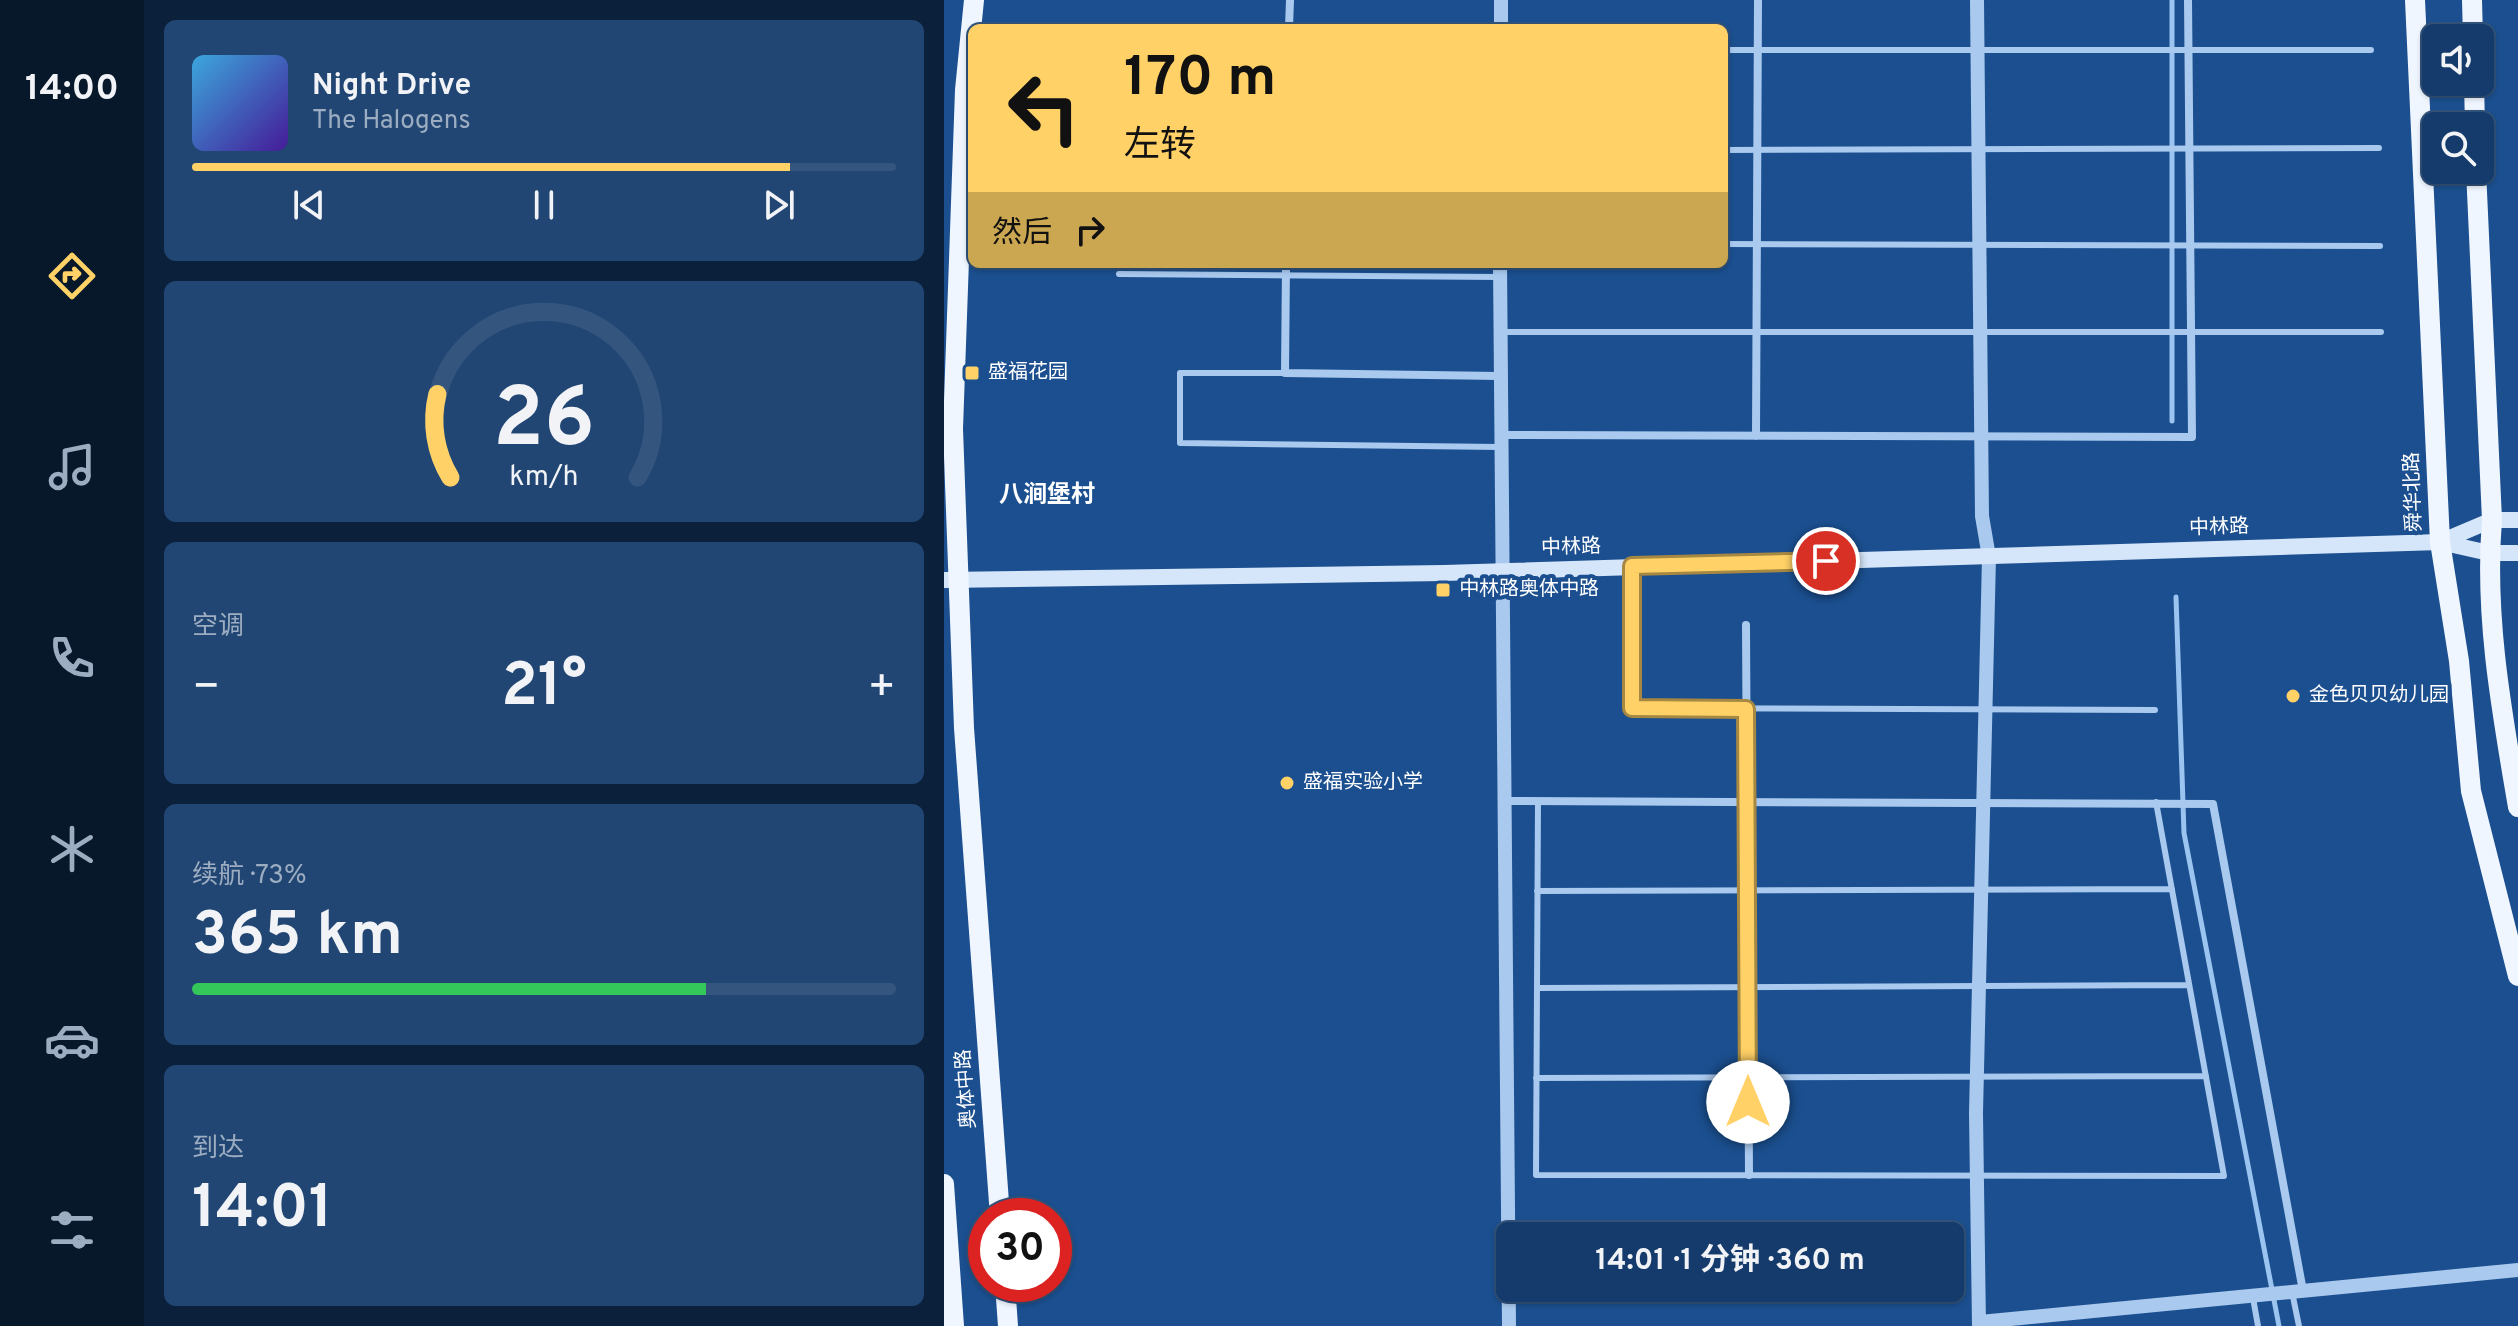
<!DOCTYPE html>
<html lang="zh">
<head>
<meta charset="utf-8">
<style>
	body { margin:0; font-family:Overpass,"Noto Sans SC",sans-serif; background:#214673; color:#f1f3f6; height:100vh; display:flex; flex-direction:column; font-size:30px; white-space:nowrap }
	* { box-sizing:border-box; margin:0 }
	p { font-size:26px; color:#9dadc1 }
	.icon { flex:none; width:44px; height:44px; fill:none; stroke:currentColor; stroke-width:2; stroke-linecap:round; stroke-linejoin:round }
	.map { position:relative; flex:1; overflow:hidden }
	.drawer { display:flex; flex-direction:column; gap:20px; padding:20px; background:#0b203b; width:800px }
	.drawer>* { flex:none }
	.top-card { position:absolute; left:24px; top:24px; width:760px; height:244px; border-radius:12px; box-shadow:0 2px 6px #0004,0 0 0 2px #33557e; background:#ffd166; color:#111; overflow:hidden }
	.buttons { position:absolute; left:1478px; top:24px; display:grid; gap:16px }
	.buttons a { display:grid; place-items:center; width:72px; height:72px; border-radius:12px; background:#143b6b; box-shadow:0 2px 6px #0004,0 0 0 2px #33557e; font-size:40px }
	.speed { position:absolute; left:24px; top:1198px; display:flex; gap:16px; font-size:40px; font-weight:700; text-align:center }
	.speed>* { display:grid; place-content:center; width:104px; height:104px; border-radius:50%; background:#143b6b; box-shadow:0 2px 6px #0004,0 0 0 2px #33557e; line-height:1 }
	.speed .limit { border:12px solid #d22; background:#fff; color:#111 }
	.pin { position:absolute; display:grid; place-items:center; width:68px; height:68px; color:#fff; margin:-34px; border:4px solid #fff; border-radius:50%; box-shadow:0 2px 8px #0007 }
	.me { position:absolute; width:88px; margin:-44px; rotate:0deg; stroke-linejoin:round; filter:drop-shadow(0 0 6px #0008) }
	.turn { display:flex; align-items:center; gap:28px; height:168px; padding:0 24px; font-size:36px }
	.turn .icon { width:104px; height:104px; stroke-width:2.5 }
	.turn b { display:block; font-size:56px; line-height:68px }
	.then { display:flex; align-items:center; height:76px; padding:0 24px; background:#0003; gap:16px; font-size:30px }
	.big { font-size:60px; font-weight:700; line-height:1.1 }
	.drawer .widget { flex:1; display:flex; flex-direction:column; justify-content:center; gap:12px; min-width:0; padding:0 28px; border-radius:12px; background:#214673 }
	.drawer .dial { align-items:center; gap:0 }
	.dial svg { height:208px; overflow:visible; fill:none; stroke:#33557e; stroke-width:7; stroke-linecap:round; text-anchor:middle }
	.dial text { fill:#f1f3f6; stroke:none }
	.song { display:flex; align-items:center; gap:24px }
	.cover { width:96px; height:96px; border-radius:12px; background:linear-gradient(135deg,hsl(200 70% 55%),hsl(260 70% 35%)) }
	.played { height:8px; border-radius:4px; background:linear-gradient(90deg,#ffd166 85%,#33557e 85%) }
	.keys { display:flex; justify-content:space-around; direction:ltr }
	.heat { display:flex; justify-content:space-between; align-items:center; font-size:44px; direction:ltr }
	.charge { height:12px; border-radius:6px; background:linear-gradient(90deg,#34c759 73%,#33557e 0) }
	.trip { position:absolute; left:552px; top:1222px; width:468px; height:80px; border-radius:12px; background:#143b6b; box-shadow:0 2px 6px #0004,0 0 0 2px #33557e; font-weight:700; line-height:80px; text-align:center }
	main { display:flex; flex:1; min-height:0 }
	.menu { display:flex; flex-direction:column; width:144px; justify-content:space-around; align-items:center; background:#08182b; color:#9dadc1 }
	.menu .icon { width:56px; height:56px }
	.menu .on { color:#ffd166 }
	.menu b { font-size:36px; color:#f1f3f6 }
	.map>svg:first-child { display:block }
	.lines { fill:none; stroke-linecap:round; stroke-linejoin:round }
	.stream { stroke:#9cc4f0; stroke-width:5 }
	.service { stroke:#a9c9ee; stroke-width:6 }
	.minor { stroke:#a9c9ee; stroke-width:8 }
	.tertiary { stroke:#a9c9ee; stroke-width:14 }
	.secondary { stroke:#d6e6fa; stroke-width:16 }
	.primary { stroke:#f0f6ff; stroke-width:20 }
	.route-casing { stroke:#a68842; stroke-width:20 }
	.route { stroke:#ffd166; stroke-width:14 }
	.poi-dot { fill:#ffd166; stroke:#1b4f8f; stroke-width:3 }
	.labels { text-anchor:middle; dominant-baseline:central; stroke-width:8; stroke-linejoin:round; paint-order:stroke }
	.poi-label { font-size:20px; fill:#fff; stroke:#1b4f8f; text-anchor:start }
	.street-label { font-size:20px; fill:#fff; stroke:#1b4f8f }
	.quarter-label { font-size:24px; font-weight:bold; fill:#fff; stroke:#1b4f8f }
</style>
</head>
<body>
<main>
<nav class="menu">
<b>14:00</b>
<svg class="icon on" aria-label="directions" viewBox="0 0 24 24"><path d="M12 3l9 9-9 9-9-9zM9 14v-3h6M13 9l2 2-2 2"/></svg>
<svg class="icon" aria-label="music" viewBox="0 0 24 24"><path d="M9 18V5l10-2v13"/><circle cx="6" cy="18" r="3"/><circle cx="16" cy="16" r="3"/></svg>
<svg class="icon" aria-label="phone" viewBox="0 0 24 24"><path d="M5 4h4l2 5-3 2q2 4 5 5l2-3 5 2v4C11 20 4 13 5 4z"/></svg>
<svg class="icon" aria-label="climate" viewBox="0 0 24 24"><path d="M12 3v18M4 7l16 10M4 17L20 7"/></svg>
<svg class="icon" aria-label="car" viewBox="0 0 24 24"><path d="M5 17H2v-5l4-1 3-4h7l3 4 3 1v5h-3M9 17h6M6 11h13"/><circle cx="7" cy="17" r="2"/><circle cx="17" cy="17" r="2"/></svg>
<svg class="icon" aria-label="filters" viewBox="0 0 24 24"><path d="M4 7h16M4 17h16"/><circle cx="9" cy="7" r="2"/><circle cx="15" cy="17" r="2"/></svg>
</nav>
<section class="drawer">
<div class="widget">
<div class="song"><i class="cover"></i><div><b>Night Drive</b><p>The Halogens</p></div></div>
<div class="played"></div>
<div class="keys"><svg class="icon" aria-label="previous" viewBox="0 0 24 24"><path d="M18 5L8 12l10 7zM5 5v14"/></svg><svg class="icon" aria-label="pause" viewBox="0 0 24 24"><path d="M8 5v14M16 5v14"/></svg><svg class="icon" aria-label="next" viewBox="0 0 24 24"><path d="M6 5l10 7-10 7zM19 5v14"/></svg></div>
</div>
<div class="widget dial"><svg viewBox="0 0 100 80">
<path d="M14 69A42 42 0 1 1 86 69"/>
<path d="M14 69A42 42 0 0 1 9 37" stroke="#ffd166"/>
<text x="50" y="56" font-size="32" font-weight="700">26</text>
<text x="50" y="72" font-size="11">km/h</text>
</svg></div>
<div class="widget"><p>空调</p>
<div class="heat"><a>−</a><b class="big">21°</b><a>+</a></div>
</div>
<div class="widget"><p>续航 · 73%</p><b class="big">365 km</b><div class="charge"></div></div>
<div class="widget"><p>到达</p><b class="big">14:01</b></div>
</section>
<div class="map">
<svg width="1574" height="1326" viewBox="0 0 1574 1326">
	<rect width="100%" height="100%" fill="#1b4f8f"/>
	<g class="lines">
		<path class="stream" d="M1228,421V0
			M1232,597L1240,833L1335,1326"/>
		<path class="service" d="M780,50H1427
			M780,150L1435,148
			M780,244L1436,246
			M175,274L555,277
			M559,332H1437
			M341,373H236V443L555,447
			M688,570V708L1211,710
			M594,801L592,1175L1280,1176L1212,802
			M593,891L1228,889
			M593,988L1245,985
			M592,1078L1262,1076
			M1348,1292L1355,1326
			M1309,1298L1314,1326"/>
		<path class="minor" d="M345,28L346,0
			M342,264L341,373L555,376
			M556,435L1248,437L1244,0
			M812,436L814,0
			M802,625L805,1175
			M560,801L1269,804L1359,1291"/>
		<path class="tertiary" d="M1033,0L1038,516L1045,557L1032,1113L1035,1326
			M557,28V0
			M556,264L565,1326
			M1036,1322L1574,1270"/>
		<path class="secondary" d="M1496,542L1548,520H1574
			M0,580L500,573L1496,542L1545,553H1574"/>
		<path class="primary" d="M30,0L21,90L9,429L20,728L56,1216
			M1471,0L1496,542L1515,661L1527,791L1574,976
			M1528,0L1529,38
			M1530,82L1531,126
			M1532,170L1548,520C1540,616 1558,713 1574,807
			M0,1184L10,1326
			M61,1284L64,1326"/>
	</g>
	<g class="lines">
		<defs>
			<path id="route" d="M804,1102L802,709L688,708V566L882,561"/>
		</defs>
		<use href="#route" class="route-casing"/>
		<use href="#route" class="route"/>
	</g>
	<g class="poi-dot">
		<rect x="20" y="365" width="16" height="16" rx="4"/>
		<rect x="491" y="582" width="16" height="16" rx="4"/>
		<circle cx="1349" cy="696" r="8"/>
		<circle cx="343" cy="783" r="8"/>
	</g>
	<g class="labels">
		<g class="poi-label">
			<text x="44" y="373">盛福花园</text>
			<text x="515" y="590">中林路奥体中路</text>
			<text x="1365" y="696">金色贝贝幼儿园</text>
			<text x="359" y="783">盛福实验小学</text>
		</g>
		<g class="street-label">
			<text transform="translate(1470 492) rotate(-92)">舜华北路</text>
			<text transform="translate(1275 528) rotate(-2)">中林路</text>
			<text transform="translate(627 548) rotate(-2)">中林路</text>
			<text transform="translate(23 1089) rotate(-94)">奥体中路</text>
		</g>
		<g class="quarter-label">
			<text x="103" y="496">八涧堡村</text>
		</g>
	</g>
</svg>
<div class="buttons">
<a><svg class="icon" aria-label="sound" viewBox="0 0 24 24"><path d="M4 9h4l5-4v14l-5-4H4zM17 9q2 3 0 6"/></svg></a>
<a><svg class="icon" aria-label="search" viewBox="0 0 24 24"><circle cx="10" cy="10" r="6"/><path d="M15 15l6 6"/></svg></a>
</div>
<div class="speed"><div class="limit">30</div></div>
<div class="pin" style="left:882px;top:561px;background:#d93025"><svg class="icon" aria-label="arrive" viewBox="0 0 24 24"><path d="M6 21V4h12l-3 4 3 4H6"/></svg></div>
<svg class="me" style="left:804px;top:1102px" viewBox="-20 -20 40 40"><circle r="19" fill="#fff"/><path d="M0-13L10 11 0 6-10 11z" fill="#ffd166"/></svg>
<div class="trip">14:01 · 1 分钟 · 360 m</div>
<div class="top-card">
<div class="turn"><svg class="icon" aria-label="left" viewBox="0 0 24 24"><path d="M17 20v-9H6M10 6l-5 5 5 5"/></svg><div><b>170 m</b>左转</div></div>
<div class="then">然后<svg class="icon" aria-label="right" viewBox="0 0 24 24"><path d="M7 20v-9h11M14 6l5 5-5 5"/></svg></div>
</div>
</div>
</main>
</body>
</html>
